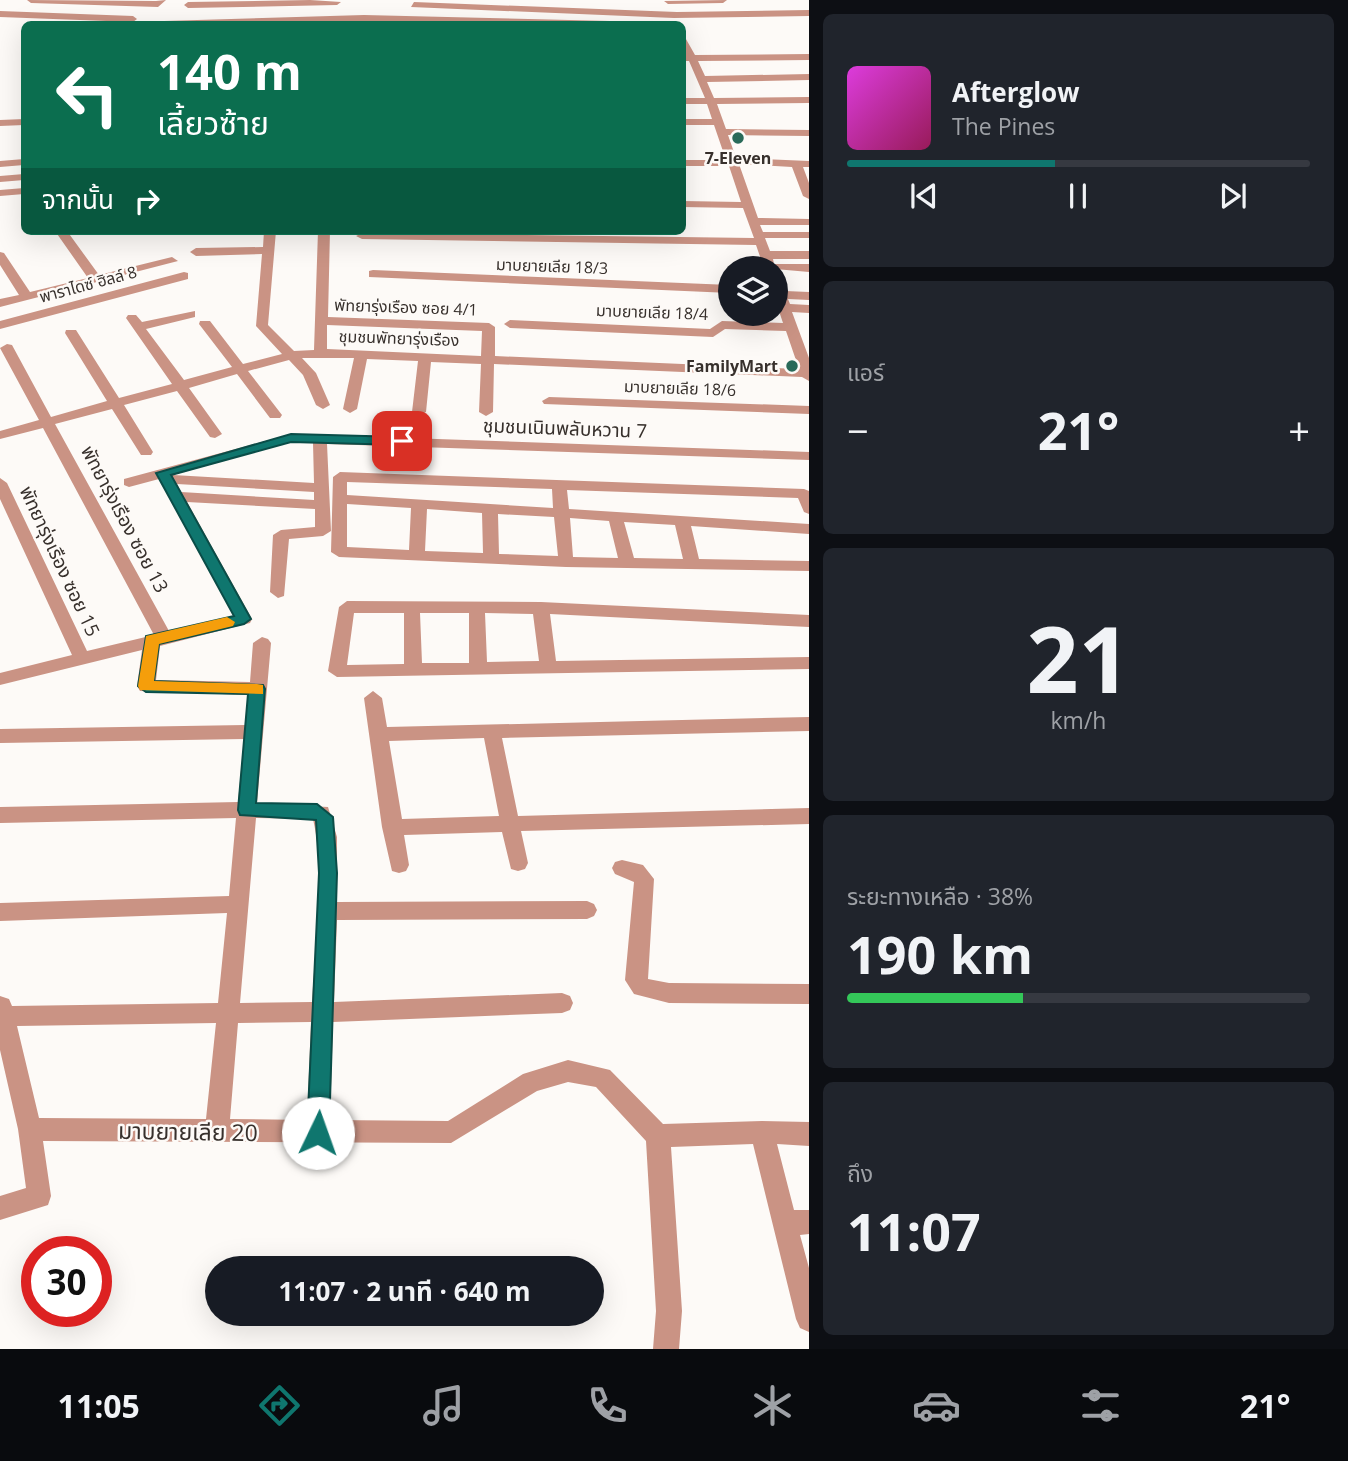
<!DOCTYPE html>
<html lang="th">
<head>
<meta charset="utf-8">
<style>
	body { margin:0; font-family:"Open Sans","Noto Sans Thai",sans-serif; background:#20242c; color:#f1f3f6; height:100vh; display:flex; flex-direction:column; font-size:26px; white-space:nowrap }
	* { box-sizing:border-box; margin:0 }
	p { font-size:23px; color:#9ea1a6 }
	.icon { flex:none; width:38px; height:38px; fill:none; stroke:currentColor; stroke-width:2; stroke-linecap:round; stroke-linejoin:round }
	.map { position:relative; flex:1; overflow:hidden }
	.details { display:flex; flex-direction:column; gap:14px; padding:14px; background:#0d0f14; width:539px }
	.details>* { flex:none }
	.banner { position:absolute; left:21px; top:21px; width:665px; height:214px; border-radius:10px; box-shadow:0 7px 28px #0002; background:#0b6e4f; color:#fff; overflow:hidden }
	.tools { position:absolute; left:718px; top:256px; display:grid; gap:14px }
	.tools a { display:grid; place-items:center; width:70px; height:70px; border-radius:50%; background:#171b24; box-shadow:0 7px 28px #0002; font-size:35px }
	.speed { position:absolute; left:21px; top:1236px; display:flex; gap:14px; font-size:35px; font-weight:700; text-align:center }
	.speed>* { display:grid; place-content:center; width:91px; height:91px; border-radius:50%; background:#171b24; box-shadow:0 7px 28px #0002; line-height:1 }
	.speed .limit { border:10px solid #d22; background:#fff; color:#111 }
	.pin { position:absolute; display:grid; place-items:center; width:60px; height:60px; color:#fff; margin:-30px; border-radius:14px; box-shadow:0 4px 10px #0006 }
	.me { position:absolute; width:77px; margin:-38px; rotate:3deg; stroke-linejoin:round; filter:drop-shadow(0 0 5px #0008) }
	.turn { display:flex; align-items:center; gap:24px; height:147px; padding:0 21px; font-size:32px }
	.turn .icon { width:91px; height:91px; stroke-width:2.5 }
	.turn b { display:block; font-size:49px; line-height:60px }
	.then { display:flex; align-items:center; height:66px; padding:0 21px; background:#0003; gap:14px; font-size:26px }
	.big { font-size:52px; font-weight:700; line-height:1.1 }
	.details .widget { flex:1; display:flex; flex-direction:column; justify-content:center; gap:10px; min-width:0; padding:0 24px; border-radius:10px; background:#20242c }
	.details .dial { align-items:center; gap:0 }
	.dial b { font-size:91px; line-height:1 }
	.song { display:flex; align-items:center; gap:21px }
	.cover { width:84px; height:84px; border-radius:10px; background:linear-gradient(135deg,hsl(300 70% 55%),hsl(330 70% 35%)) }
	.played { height:7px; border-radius:4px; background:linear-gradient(90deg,#0f766e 45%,#363941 45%) }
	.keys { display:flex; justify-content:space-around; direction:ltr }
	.heat { display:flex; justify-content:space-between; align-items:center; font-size:38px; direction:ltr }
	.charge { height:10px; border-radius:5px; background:linear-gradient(90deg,#34c759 38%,#363941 0) }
	.trip { position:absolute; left:205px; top:1256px; width:399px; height:70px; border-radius:35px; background:#171b24; box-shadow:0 7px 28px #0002; font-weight:700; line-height:70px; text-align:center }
	.menu { display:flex; height:112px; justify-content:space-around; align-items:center; background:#090b0e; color:#9ea1a6 }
	.menu .icon { width:49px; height:49px }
	.menu .on { color:#0f766e }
	.menu b { font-size:32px; color:#f1f3f6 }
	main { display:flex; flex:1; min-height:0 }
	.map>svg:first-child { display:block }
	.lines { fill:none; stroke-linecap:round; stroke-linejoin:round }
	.minor { fill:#ca9384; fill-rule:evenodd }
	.route { fill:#0f766e; stroke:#0a4d48; stroke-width:2 }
	.slow { fill:#f59e0b }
	.poi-dot { fill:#296a59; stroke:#fdfaf7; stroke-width:2.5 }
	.labels { text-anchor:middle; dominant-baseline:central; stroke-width:5; stroke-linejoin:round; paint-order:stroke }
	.far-poi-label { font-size:16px; font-weight:bold; fill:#37302c; stroke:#fdfaf7 }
	.far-street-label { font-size:16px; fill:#37302c; stroke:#fdfaf7 }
	.street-label { font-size:19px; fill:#37302c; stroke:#fdfaf7 }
	.near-street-label { font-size:23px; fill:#37302c; stroke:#fdfaf7 }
</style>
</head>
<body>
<main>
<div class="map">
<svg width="809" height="1349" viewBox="0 0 809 1349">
	<rect width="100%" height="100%" fill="#fdfaf7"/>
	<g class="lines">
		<path class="minor" d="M27,0L156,1L166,0L158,7L31,3Z
			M310,0L341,2L337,5L188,8L184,5L188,2Z
			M727,0L723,3L668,4L664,1Z
			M414,2L677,12L809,10V16L674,18L411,7Z
			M0,11L133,16L137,19L133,22L0,17Z
			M364,15L610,21L614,24L364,21L160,24L164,21Z
			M682,32L695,55L809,54V60L698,61L705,76L809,74V80L707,82L714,98L809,97V103L717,104L726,129L809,130V136L728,135L736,158L809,161V167H803L809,183V199L803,196L792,167L739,164L758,218L809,219V225H760L763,232H809V238H765L770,251H809V259H773L774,264H809V272L764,268L756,245L362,239L356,236L362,233L754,238L743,208L682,207V201L741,202L729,166H682V160H726L714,125H682V119H712L707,104H682V98H705L689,61H682V55H686L682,46Z
			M24,119V125L0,126V120Z
			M24,159V165L0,167V161Z
			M24,174V180L0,182V176Z
			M24,188V194L0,196V190Z
			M55,231H67L99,275L172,257L178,261L0,307V299L19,295L0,265V252L4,253L30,292L88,278Z
			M264,231H276L268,325L294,351L314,350L318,231H330L328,317L489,323L495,327V356L799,369L786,331L725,329L713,337L510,328L504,324L510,320L710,329L722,321L783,323L775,299V277L781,281L785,291L809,292V300L788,299L790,304L809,305V313L792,312L809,358V381L802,377L494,364L493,412L486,416L479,412L481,364L431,362L426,412L419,416L412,412L418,361L367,359L357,409L350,413L343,409L354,358H302L316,373L330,405L323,409L316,405L303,375L289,360L248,371L282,415L280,418H270L237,374L189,388L222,434L215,438L210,437L177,391L124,405L153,452L151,455H141L112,409L55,424L169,631L234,616L159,479L129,487L124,485V479L291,434L809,452V460L327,444L331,531L323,536L289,539L284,596L278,598L270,592L273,535L281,530L315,527V509L187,502L252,619L250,623L160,646L156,680L250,682L253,643L262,637L268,639L271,643L257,803L328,807L337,837V902L587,901L594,904L597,910L594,916L587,919L337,920L334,1002L562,993L570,996L573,1003L570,1010L562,1013L333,1022L330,1120L448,1121L523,1074L568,1060L610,1070L663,1124L762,1121L809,1122V1146L777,1144L794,1210H809V1234L800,1235L809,1268V1332L800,1328L796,1319L753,1144L671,1147L682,1311L679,1349H653L656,1311L646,1141L596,1087L568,1082L537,1091L451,1143L43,1141L51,1196L48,1205L0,1220V1196L26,1188L18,1129L0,1050V996L9,999L12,1006L218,1003L227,913L0,921V903L229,896L236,818L0,823V807L238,802L244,739L0,743V729L245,725L248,695L140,691L137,686L142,650L0,685V673L72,655L0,499V478L7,483L87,651L154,635L43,428L0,439V431L39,420L0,348L7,344L12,345L51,417L107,401L65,333L66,330H76L119,398L172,384L126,318L128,315H136L142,322L195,311V317L146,329L184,380L232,367L199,324L200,321H210L243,364L282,354L256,326L262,254L196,256L190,252L196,248L263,247ZM327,325L482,331L481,356L327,349ZM291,442L313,443L314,483L173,475ZM177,484L314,492V500L181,492ZM256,818L313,819C326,875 315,945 312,1002L240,1003ZM311,1022L307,1120L230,1119L238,1023ZM216,1023L206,1119L39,1118L17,1026Z
			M373,270L730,285V293L369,277V271Z
			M184,272L188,273V279L0,329V321Z
			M549,397L809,406V414L544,404L542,401Z
			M340,472L804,489L809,491V514L804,512L798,498L567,490L569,509L809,524V534L691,526L699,559L809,561V571L566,567L339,557L331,552L333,477ZM347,482L552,489L553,508L347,495ZM347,504L411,508L409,550L347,547ZM427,509L482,513L483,553L425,551ZM498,514L554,517L558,556L499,554ZM570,518L609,521L618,558L573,557ZM624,522L675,525L683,559L634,558Z
			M347,601L541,602L809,615V627L550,614L556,661L809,657V669L337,677L328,671L339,607ZM354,613H404V664L347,665ZM420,613H469V663H422ZM485,613L533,614L539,661L487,662Z
			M373,691L382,698L387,727L809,717V731L502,738L518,816L809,808V824L521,831L528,863L525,869L518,871L511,869L502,832L404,835L409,865L406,871L399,873L392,871L382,827L364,698ZM484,738L499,816L402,819L389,741Z
			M622,860L643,865L654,879L648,979L669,983L809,984V1004L669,1003L634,994L625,980L634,882L615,874L612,868L615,862Z"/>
	</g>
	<path class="route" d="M291,434L402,437L408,441L402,445L291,442L171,475L251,619L244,624L159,644L154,681L263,685L265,689L256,803L317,804L333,817L337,873L329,1133L326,1140L318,1143L310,1140L307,1133L319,873L316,820L240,815L238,810L248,694L146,692L138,686L146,636L234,616L156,473Z"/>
	<path class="slow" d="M227,617L235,622L233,626L159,644L154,681L257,684L263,685V694L140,690L138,686L146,636Z"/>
	<g class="poi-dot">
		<circle cx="738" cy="138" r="7"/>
		<circle cx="792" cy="366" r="7"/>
	</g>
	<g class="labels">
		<g class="far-poi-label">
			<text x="738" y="158">7-Eleven</text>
			<text x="778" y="366" text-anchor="end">FamilyMart</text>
		</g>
		<g class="far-street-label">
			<text transform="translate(552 266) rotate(2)">มาบยายเลีย 18/3</text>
			<text transform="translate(88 284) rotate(-15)">พาราไดซ์ ฮิลล์ 8</text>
			<text transform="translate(406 307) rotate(2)">พัทยารุ่งเรือง ซอย 4/1</text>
			<text transform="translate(652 312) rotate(2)">มาบยายเลีย 18/4</text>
			<text transform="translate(399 338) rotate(2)">ชุมชนพัทยารุ่งเรือง</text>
			<text transform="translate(680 388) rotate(2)">มาบยายเลีย 18/6</text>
		</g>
		<g class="street-label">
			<text transform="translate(565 428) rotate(2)">ชุมชนเนินพลับหวาน 7</text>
			<text transform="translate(125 519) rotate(62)">พัทยารุ่งเรือง ซอย 13</text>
			<text transform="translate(60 561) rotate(65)">พัทยารุ่งเรือง ซอย 15</text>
		</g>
		<g class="near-street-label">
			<text transform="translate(188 1131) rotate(1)">มาบยายเลีย 20</text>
		</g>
	</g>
</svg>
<div class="tools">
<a><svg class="icon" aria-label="layers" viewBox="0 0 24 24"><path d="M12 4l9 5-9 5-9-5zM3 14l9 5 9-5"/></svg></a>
</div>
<div class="speed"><div class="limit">30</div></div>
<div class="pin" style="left:402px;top:441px;background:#d93025"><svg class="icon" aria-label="arrive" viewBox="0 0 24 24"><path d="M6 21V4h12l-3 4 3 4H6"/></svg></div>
<svg class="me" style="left:318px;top:1133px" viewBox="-20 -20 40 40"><circle r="19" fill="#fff"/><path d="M0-13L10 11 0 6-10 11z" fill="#0f766e"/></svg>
<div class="trip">11:07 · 2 นาที · 640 m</div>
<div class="banner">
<div class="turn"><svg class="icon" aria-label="left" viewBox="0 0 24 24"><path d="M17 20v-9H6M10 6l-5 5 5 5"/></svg><div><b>140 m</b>เลี้ยวซ้าย</div></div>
<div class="then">จากนั้น<svg class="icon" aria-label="right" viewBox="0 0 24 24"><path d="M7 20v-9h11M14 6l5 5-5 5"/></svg></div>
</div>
</div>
<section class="details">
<div class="widget">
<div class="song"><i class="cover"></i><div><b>Afterglow</b><p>The Pines</p></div></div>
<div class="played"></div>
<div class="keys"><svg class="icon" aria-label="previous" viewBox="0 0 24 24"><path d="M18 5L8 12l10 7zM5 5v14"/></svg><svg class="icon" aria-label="pause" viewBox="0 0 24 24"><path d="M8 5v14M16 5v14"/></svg><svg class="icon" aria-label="next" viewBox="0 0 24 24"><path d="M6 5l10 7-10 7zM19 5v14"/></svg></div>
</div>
<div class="widget"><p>แอร์</p>
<div class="heat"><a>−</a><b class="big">21°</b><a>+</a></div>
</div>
<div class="widget dial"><b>21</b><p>km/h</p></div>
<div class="widget"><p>ระยะทางเหลือ · 38%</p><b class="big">190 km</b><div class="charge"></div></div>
<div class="widget"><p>ถึง</p><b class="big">11:07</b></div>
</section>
</main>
<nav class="menu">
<b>11:05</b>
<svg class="icon on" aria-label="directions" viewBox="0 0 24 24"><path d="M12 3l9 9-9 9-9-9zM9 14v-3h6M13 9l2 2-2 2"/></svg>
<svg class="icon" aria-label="music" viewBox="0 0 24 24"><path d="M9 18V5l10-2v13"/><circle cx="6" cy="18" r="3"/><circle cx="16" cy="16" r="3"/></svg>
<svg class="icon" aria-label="phone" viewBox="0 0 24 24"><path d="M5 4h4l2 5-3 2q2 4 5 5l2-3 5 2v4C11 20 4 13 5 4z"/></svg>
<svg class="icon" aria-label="climate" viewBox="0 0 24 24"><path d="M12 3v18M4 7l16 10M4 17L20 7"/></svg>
<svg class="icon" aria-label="car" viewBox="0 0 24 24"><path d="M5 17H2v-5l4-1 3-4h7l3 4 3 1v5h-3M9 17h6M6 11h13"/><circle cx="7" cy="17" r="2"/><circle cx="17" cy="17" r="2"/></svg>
<svg class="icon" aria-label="filters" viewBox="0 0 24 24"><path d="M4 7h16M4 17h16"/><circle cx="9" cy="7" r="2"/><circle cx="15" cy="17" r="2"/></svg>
<b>21°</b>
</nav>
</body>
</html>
